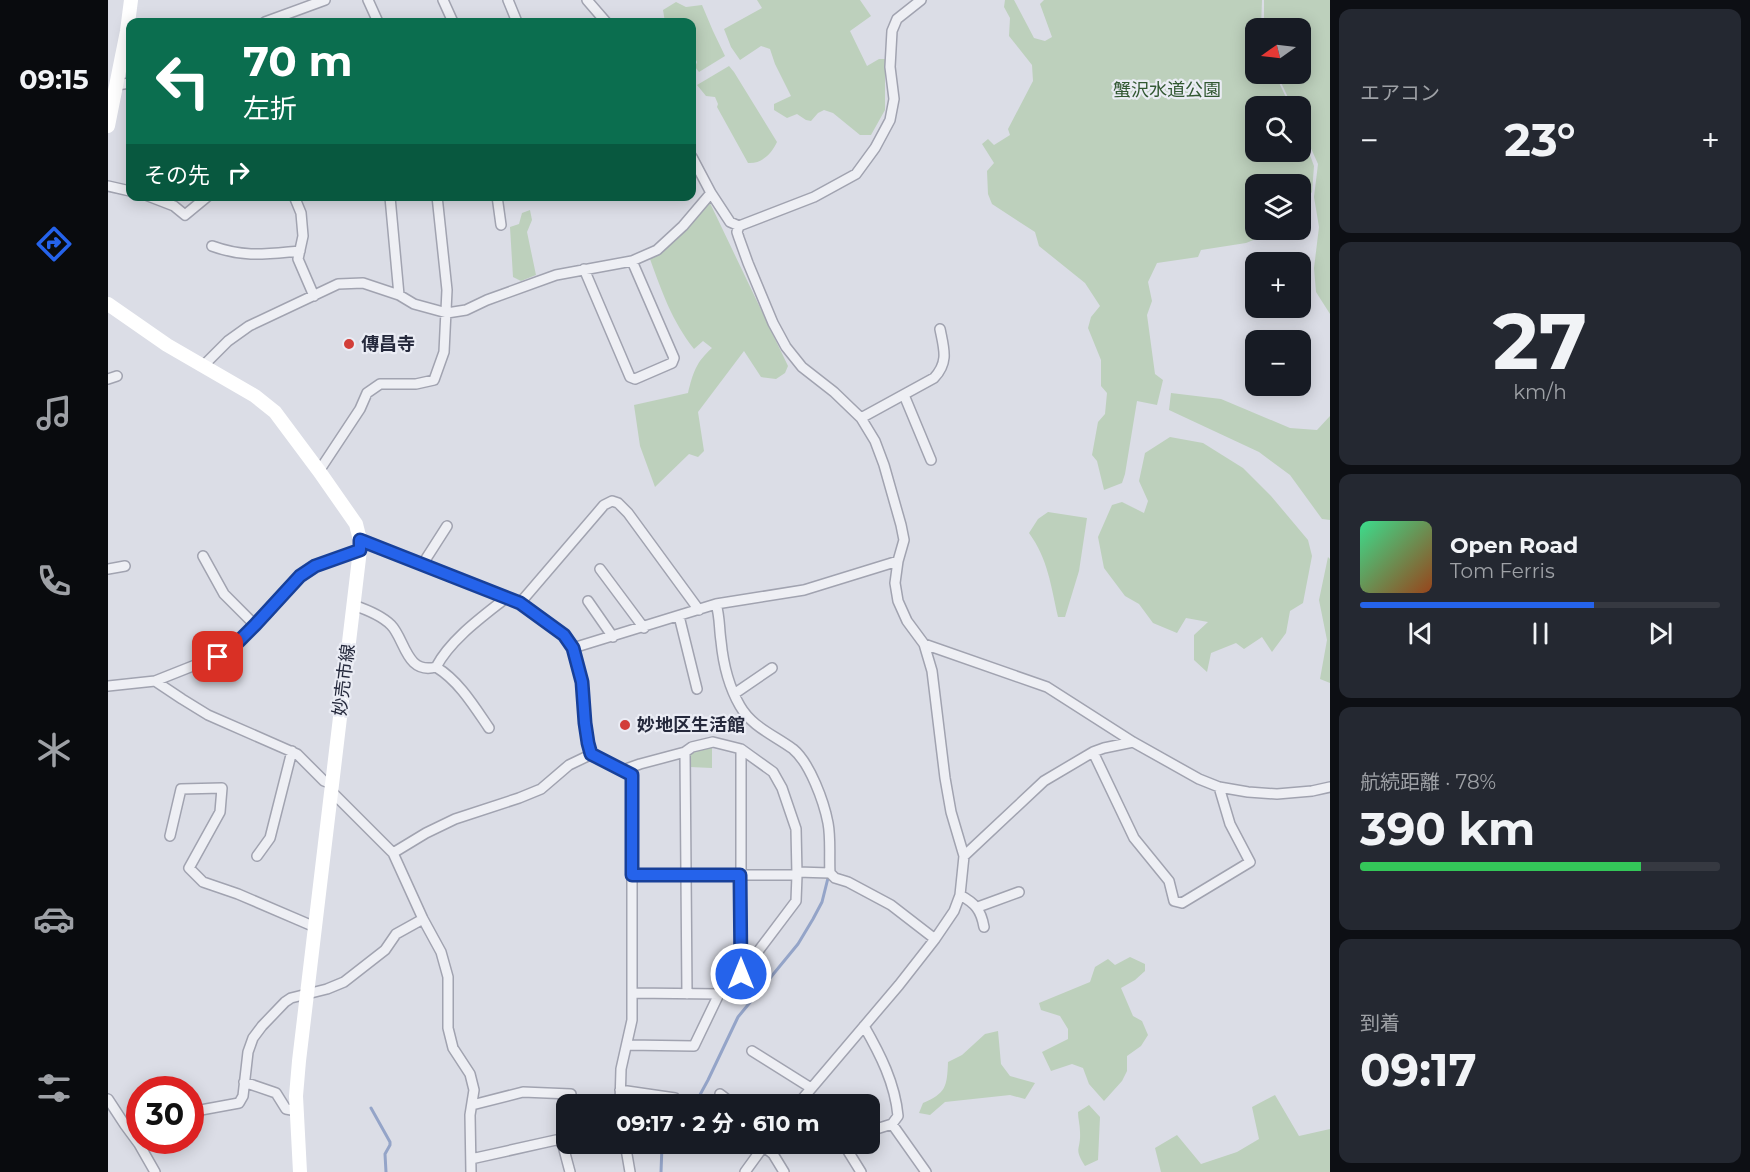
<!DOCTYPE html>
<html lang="ja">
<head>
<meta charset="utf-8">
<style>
	body { margin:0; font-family:Montserrat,"Noto Sans JP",sans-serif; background:#242831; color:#f1f3f6; height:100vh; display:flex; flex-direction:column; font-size:22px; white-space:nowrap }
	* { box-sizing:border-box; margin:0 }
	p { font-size:20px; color:#9ea1a6 }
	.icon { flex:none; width:33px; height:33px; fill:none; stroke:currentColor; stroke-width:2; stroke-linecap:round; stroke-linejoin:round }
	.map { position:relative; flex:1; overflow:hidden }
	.details { display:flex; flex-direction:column; gap:9px; padding:9px; background:#0d0f14; width:420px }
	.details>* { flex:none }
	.hud { position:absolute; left:18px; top:18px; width:570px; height:183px; border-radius:12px; box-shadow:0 3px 15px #0003; background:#0b6e4f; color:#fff; overflow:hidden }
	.needle { width:39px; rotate:256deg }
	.tools { position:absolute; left:1137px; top:18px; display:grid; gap:12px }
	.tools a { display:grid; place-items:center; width:66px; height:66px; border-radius:12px; background:#171b24; box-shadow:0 3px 15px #0003; font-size:30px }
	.speed { position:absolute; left:18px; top:1076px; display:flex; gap:12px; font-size:30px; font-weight:700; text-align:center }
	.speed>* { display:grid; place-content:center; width:78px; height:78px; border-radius:50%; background:#171b24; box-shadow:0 3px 15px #0003; line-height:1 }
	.speed .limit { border:9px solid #d22; background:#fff; color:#111 }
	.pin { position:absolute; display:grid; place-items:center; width:51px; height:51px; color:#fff; margin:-26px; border-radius:12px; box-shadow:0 3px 9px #0006 }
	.me { position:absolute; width:66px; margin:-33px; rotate:0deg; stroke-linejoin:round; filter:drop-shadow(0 0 4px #0008) }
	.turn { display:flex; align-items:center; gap:21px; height:126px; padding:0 18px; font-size:27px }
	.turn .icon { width:78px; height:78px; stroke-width:2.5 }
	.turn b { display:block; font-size:42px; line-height:51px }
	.then { display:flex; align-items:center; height:57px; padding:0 18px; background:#0003; gap:12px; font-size:22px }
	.big { font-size:45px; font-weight:700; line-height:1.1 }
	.details .widget { flex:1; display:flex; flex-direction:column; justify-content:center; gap:9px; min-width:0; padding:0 21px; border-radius:12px; background:#242831 }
	.details .dial { align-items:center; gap:0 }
	.dial b { font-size:78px; line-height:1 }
	.song { display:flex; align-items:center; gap:18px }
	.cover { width:72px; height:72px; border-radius:9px; background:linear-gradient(135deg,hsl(150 70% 55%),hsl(20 70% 35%)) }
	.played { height:6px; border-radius:3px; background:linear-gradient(90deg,#2563eb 65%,#363941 65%) }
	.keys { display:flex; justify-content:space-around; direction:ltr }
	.heat { display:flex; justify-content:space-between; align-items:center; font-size:33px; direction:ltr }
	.charge { height:9px; border-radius:4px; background:linear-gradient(90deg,#34c759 78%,#363941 0) }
	.trip { position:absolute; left:448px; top:1094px; width:324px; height:60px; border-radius:12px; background:#171b24; box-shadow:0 3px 15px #0003; font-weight:700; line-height:60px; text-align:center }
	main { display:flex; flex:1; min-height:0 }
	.menu { display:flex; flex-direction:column; width:108px; justify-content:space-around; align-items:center; background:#090b0e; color:#9ea1a6 }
	.menu .icon { width:42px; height:42px }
	.menu .current { color:#2563eb }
	.menu b { font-size:27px; color:#f1f3f6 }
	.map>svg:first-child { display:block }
	.green { fill:#bdd0bc }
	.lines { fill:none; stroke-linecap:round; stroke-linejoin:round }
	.stream { stroke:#94a4c8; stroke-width:3 }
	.minor-casing { stroke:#a1a3b0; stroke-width:12 }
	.minor { stroke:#eeeff4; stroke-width:9 }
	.secondary { stroke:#fff; stroke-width:14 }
	.route-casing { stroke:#184099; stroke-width:15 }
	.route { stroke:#2563eb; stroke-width:10 }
	.poi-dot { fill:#d23e39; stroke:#eaecf4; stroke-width:2 }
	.labels { text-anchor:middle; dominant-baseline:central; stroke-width:4.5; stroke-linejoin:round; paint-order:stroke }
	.park-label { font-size:18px; fill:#325832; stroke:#eaecf4 }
	.poi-label { font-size:18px; font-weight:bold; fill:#25293c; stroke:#eaecf4; text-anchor:start }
	.street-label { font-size:18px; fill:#25293c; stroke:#eaecf4 }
</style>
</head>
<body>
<main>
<nav class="menu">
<b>09:15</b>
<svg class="icon current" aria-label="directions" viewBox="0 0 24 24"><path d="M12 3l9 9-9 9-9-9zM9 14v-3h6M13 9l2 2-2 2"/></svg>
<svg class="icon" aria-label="music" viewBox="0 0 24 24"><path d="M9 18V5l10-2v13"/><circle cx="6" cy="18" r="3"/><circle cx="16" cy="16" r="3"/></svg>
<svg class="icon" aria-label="phone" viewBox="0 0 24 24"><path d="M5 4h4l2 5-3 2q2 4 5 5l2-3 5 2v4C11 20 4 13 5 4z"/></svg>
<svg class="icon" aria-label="climate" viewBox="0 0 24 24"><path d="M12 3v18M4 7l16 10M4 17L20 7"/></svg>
<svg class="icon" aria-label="car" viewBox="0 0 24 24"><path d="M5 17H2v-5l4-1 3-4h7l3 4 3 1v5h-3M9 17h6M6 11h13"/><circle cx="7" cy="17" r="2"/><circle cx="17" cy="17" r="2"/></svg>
<svg class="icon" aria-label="filters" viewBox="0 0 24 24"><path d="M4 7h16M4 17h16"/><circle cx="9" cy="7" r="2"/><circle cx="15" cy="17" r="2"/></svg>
</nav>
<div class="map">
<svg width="1222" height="1172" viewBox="0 0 1222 1172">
	<rect width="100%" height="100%" fill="#dbdde6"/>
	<path class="green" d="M649,0H752L763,16L742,31L759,66L771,59H777V110L763,135H752L725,113L716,110L710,113L703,121L698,120L689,114L679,118L666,110V104L683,96L667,64L662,49L653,46L632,60L623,47L616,29L654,8Z
		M897,0H906L926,38L937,41L944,37L932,4L936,0H1154L1153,28H1148V74H1167L1182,106H1148V152H1192L1193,131L1206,166L1204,192L1193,207L1192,184H1148V230H1170L1138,243L1093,250L1090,257L1049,263L1040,282L1044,301L1039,315L1047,374L1055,380L1049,405L1029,401L1017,474L1014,483L996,490L989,461L984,455L990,422L997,414L999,393L993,386V360L980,328L983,317L992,306L977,283L931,246L927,232L884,204L880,194L879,171L886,163L874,144L880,139L886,145L902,135L900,129L925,81L924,65L901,36L902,18L896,7Z
		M1156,0H1222V314L1208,292L1206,268L1211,227L1206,197L1210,164L1193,126L1192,106H1184L1169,74H1192V28H1156Z
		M568,2L578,7L594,5L605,31L617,56L591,72L587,67L589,62L584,52V22H557L555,10Z
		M621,66L626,72L669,142C664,153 654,164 640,163L609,107L610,104L607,97L598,96L589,85Z
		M602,203L680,366L677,373L668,379L653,377L636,351L590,412L596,451L590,457L581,454L547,487L532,446L526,405L580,393C585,373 588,362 604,348L595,341L586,349C564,321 554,292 542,259Z
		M422,210L424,220L419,232L428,275L413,281L405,277L402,227L411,224L414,213Z
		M1063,393L1113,399L1182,428L1209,430L1222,416V520L1214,519L1182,475L1151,452L1061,410Z
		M1062,437L1095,443L1135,468L1163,496L1200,540L1204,556L1195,603L1182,611L1178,633L1164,652L1154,637L1136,649L1128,643L1103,653L1099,672L1086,660V635L1100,622L1078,618L1069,633L1045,623L1031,604L1017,596L996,568L990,537L1004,505L1014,502L1036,513L1040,501L1031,481L1037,453Z
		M940,512L979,518L971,571L957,617H950C943,586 940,559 921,533L930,519Z
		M1220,557L1222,559V683L1212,679L1219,640L1211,600Z
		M604,747V768L582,767L581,756L584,752Z
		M1022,957L1037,964V971L1027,980L1013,988L1025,1016L1034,1021L1040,1035L1033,1046L1019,1056V1071L1014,1081L996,1101L981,1084L975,1068L964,1064L943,1071L934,1052L960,1039V1029L952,1016L933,1010L931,1003L982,982L987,967L1000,959L1007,965Z
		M890,1031L893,1064L902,1076L927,1083L917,1099L902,1095L837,1102L822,1115L811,1113L815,1103C838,1093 839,1087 840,1062L854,1055L877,1034Z
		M1167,1095L1191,1136L1222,1129V1172H1053L1047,1148L1069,1135L1093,1164L1129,1152L1151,1139L1144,1107Z
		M981,1105L992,1117L990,1160L977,1166C965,1147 973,1151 972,1132C972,1125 970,1119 970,1112Z"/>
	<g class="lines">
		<path class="stream" d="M587,1104L600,1080L630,1017L690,944L705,919L714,902L720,878
			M263,1108L282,1142V1145L277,1154L278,1172
			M553,1172L554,1146L557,1143"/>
		<defs>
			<path id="minor" d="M260,0L270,22
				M335,0L345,22
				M400,0L409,22
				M479,0L498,22
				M157,22L217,0
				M9,85L22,83
				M584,157L603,193L622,222L631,226
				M0,186L22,191
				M40,196L66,206L77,215L100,196
				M186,196L193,213L195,236L190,259L206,296
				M389,196L393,225
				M282,197L291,295
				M631,226L629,232L631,238L640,263L665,323L678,347L694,367L726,392L753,418L767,441L776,465L793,525L796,540L790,561
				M631,226L706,197L748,174L767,148L782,120L786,99L782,67L784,31L789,19L813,0
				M104,246C137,258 158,254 192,251
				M476,269L522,377L527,379L564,363L566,358L524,261
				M95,366L120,341L141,326L230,284L255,283L291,295L306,304L339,313L358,310L379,300L448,275L524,261L549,250L575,226L603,193
				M0,379L9,376
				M796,395L823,460
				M753,418L826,378C841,362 836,349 832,329
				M211,471L252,409L259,393L272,384H308L326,380L336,352L339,290L329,196
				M252,540L412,603L456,635L465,648L608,604L696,590L790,561L787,583L790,601L799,621L816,644L824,671L837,778L843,812L856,856L852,895L846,911L827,939L791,985L690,1104
				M95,556L116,594L147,625
				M314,565L339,526
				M0,569L17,566
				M492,569L536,628
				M480,601L505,637
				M412,603L496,505L504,501L510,503L520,513L591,610
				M608,604C612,617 611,628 613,641C615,662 621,687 632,706C644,727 666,735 685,749C702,763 716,802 720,823C723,839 721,857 722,873L727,878L740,882L783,905L827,939
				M245,605C257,609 274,616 283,625C297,639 298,675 328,667C343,639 374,617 398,598
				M571,616L589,689
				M816,644L939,687L1025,742L1091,779L1111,787L1140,792L1169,794L1204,791L1222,787
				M465,648C468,659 472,670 474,681C478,706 475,730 484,754L524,775V1020L513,1069L512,1104
				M328,667C351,681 366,706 381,728
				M47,681L74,699L100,715L189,754L216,781L224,784
				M0,686L47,681L110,656L131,641L158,615L192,576L207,566L252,550
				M626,694L664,668
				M633,749V974
				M577,752L579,994
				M985,752L1026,838L1061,881L1066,901L1074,903L1142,862L1122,824L1111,787
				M515,770L532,764L577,752L584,747L605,742L633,749L665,772L674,788L688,829L689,875H524
				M223,791L285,853L315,919L333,952L340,977V1028L345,1048L362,1074L366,1090L362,1115L363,1172
				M62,836L73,789L114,788L112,812L81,868L95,882L130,894L207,927
				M285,853L318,833L347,819L411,798L433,789L461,765L484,754
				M149,856L162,838L184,751
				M856,856L936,781L985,752L996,748L1025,742
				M689,872L722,873
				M852,895C867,903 873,910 876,927
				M870,907L911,892
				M524,993L611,994
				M756,1026C772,1054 787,1083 790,1116L784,1124L762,1131
				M519,1045L586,1046L611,994L633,974L688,901L689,875
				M644,1051L703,1088
				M136,1082L168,1093L178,1109L189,1111
				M512,1090L567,1098
				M612,1094L625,1104
				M0,1099L17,1125
				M364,1105L415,1092L463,1094
				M82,1112L131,1103L135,1096L140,1052L145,1038L154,1026L177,1002L183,998L219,989L236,982L277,950L288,934L315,919
				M32,1122L17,1125L31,1144L47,1172
				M784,1124L818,1172
				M517,1143L522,1172
				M719,1143L722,1146L731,1143
				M735,1143L753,1172
				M655,1146L665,1154L676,1172
				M363,1159L448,1140L454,1142L462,1172
				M637,1172L658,1143"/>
		</defs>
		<use href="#minor" class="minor-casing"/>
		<use href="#minor" class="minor"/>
		<path class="secondary" d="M0,126L19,31L23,0
			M0,304L59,345L147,396L167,412L211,471L248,524L252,540V550L191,1061L188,1096L192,1172"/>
	</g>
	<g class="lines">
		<defs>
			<path id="route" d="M110,657L131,641L147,625L192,576L207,566L252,550V540L412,603L456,635L465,648L474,682L477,723L480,743L483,754L524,775V875H632L633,974"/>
		</defs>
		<use href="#route" class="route-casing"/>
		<use href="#route" class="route"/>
	</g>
	<g class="poi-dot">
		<circle cx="241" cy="344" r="6"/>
		<circle cx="517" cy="725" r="6"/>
	</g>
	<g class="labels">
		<g class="park-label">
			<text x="1059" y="90">蟹沢水道公園</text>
		</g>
		<g class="poi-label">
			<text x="253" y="344">傳昌寺</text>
			<text x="529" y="725">妙地区生活館</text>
		</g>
		<g class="street-label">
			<text transform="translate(236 680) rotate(-83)">妙売市線</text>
		</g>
	</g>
</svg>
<div class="tools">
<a><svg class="needle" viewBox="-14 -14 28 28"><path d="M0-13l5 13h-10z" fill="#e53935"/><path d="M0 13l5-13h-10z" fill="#9ea1a6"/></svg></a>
<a><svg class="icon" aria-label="search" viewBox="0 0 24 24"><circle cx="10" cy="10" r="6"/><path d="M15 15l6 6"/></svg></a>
<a><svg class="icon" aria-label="layers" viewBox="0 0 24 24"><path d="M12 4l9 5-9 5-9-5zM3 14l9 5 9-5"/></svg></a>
<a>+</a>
<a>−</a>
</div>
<div class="speed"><div class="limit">30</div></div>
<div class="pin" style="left:110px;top:657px;background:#d93025"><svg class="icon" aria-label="arrive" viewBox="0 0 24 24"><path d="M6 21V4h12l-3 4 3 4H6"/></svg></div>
<svg class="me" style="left:633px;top:974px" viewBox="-20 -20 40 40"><circle r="17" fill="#2563eb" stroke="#fff" stroke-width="3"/><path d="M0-11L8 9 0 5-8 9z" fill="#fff"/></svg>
<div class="trip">09:17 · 2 分 · 610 m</div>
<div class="hud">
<div class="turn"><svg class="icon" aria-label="left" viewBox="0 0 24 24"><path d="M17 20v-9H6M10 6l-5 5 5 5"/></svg><div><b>70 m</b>左折</div></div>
<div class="then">その先<svg class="icon" aria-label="right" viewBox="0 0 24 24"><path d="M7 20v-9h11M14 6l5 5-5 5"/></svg></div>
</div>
</div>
<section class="details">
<div class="widget"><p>エアコン</p>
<div class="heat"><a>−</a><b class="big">23°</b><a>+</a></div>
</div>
<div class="widget dial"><b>27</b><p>km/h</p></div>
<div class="widget">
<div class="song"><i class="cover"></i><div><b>Open Road</b><p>Tom Ferris</p></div></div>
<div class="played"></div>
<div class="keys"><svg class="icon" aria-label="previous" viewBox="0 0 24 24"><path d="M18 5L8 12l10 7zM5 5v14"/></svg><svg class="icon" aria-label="pause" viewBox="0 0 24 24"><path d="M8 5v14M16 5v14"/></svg><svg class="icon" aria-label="next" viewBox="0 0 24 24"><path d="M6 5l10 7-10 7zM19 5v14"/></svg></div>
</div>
<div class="widget"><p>航続距離 · 78%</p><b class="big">390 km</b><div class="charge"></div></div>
<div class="widget"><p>到着</p><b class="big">09:17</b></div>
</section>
</main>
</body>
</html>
